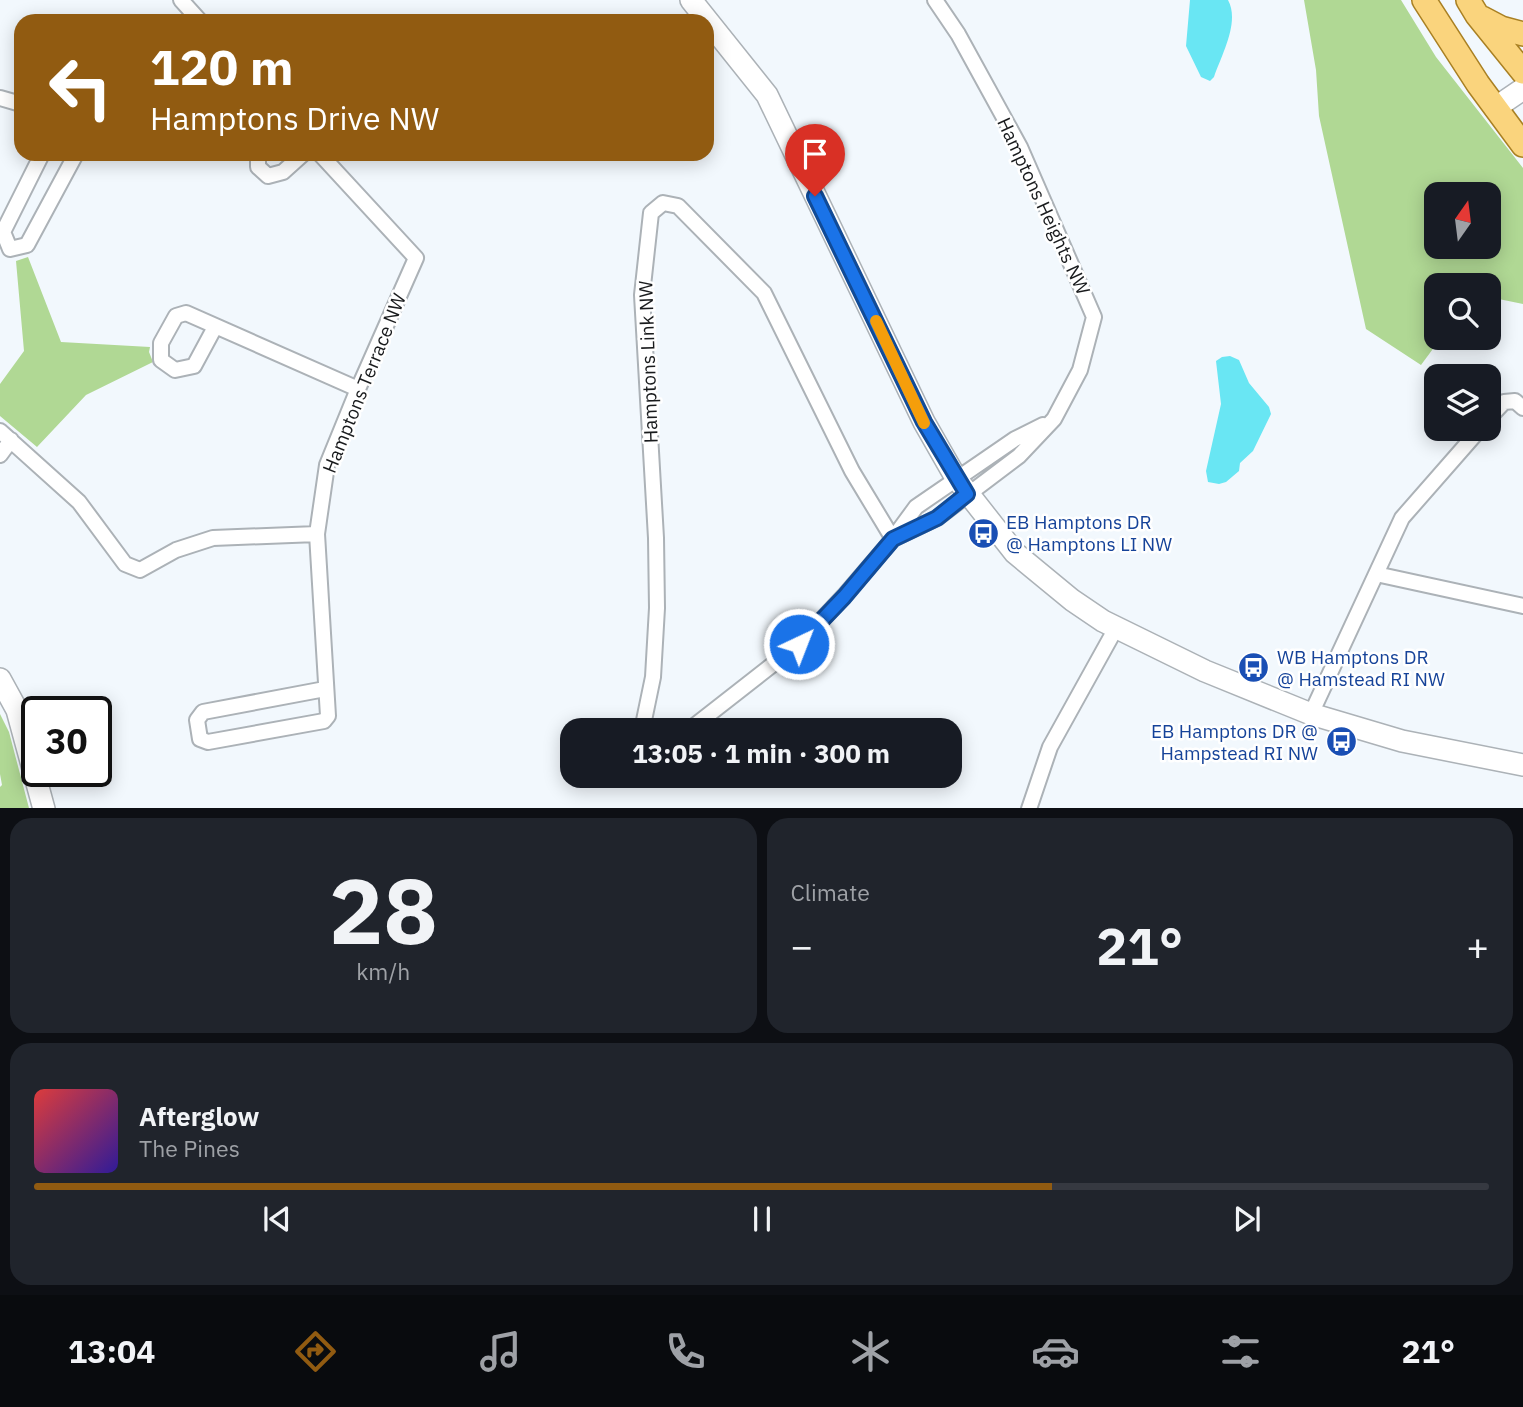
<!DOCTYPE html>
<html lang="en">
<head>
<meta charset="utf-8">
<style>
	body { margin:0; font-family:"IBM Plex Sans",sans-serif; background:#20242c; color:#f1f3f6; height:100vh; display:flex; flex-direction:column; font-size:26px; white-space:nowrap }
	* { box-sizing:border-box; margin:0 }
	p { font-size:23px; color:#9ea1a6 }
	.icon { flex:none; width:38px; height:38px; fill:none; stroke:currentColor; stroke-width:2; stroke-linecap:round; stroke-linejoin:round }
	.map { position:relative; height:808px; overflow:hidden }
	.side { display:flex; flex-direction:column; gap:10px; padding:10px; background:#0d0f14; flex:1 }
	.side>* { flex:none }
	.banner { position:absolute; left:14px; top:14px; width:700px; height:147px; border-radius:21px; box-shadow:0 4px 18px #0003; background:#915b11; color:#fff; overflow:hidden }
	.needle { width:46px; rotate:14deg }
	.controls { position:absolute; left:1424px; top:182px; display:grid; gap:14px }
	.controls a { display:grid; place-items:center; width:77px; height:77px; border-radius:14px; background:#171b24; box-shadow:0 4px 18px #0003; font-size:35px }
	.speed { position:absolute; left:21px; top:696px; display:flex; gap:14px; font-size:35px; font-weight:700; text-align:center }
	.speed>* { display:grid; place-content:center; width:91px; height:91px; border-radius:50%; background:#171b24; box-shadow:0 4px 18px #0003; line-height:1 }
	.speed .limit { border:4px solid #111; border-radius:10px; background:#fff; color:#111 }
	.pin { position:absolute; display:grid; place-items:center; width:60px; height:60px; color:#fff; margin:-72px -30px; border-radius:50% 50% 50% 0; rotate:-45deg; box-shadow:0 0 7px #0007 }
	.pin .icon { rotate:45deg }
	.me { position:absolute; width:77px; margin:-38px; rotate:43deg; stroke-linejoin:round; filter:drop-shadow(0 0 5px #0008) }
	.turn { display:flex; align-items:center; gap:24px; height:147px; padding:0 21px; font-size:32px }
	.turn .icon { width:91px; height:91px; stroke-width:2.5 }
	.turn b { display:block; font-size:49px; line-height:60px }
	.big { font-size:52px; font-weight:700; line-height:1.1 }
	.side .widget { flex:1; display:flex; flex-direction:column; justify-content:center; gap:10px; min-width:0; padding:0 24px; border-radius:21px; background:#20242c }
	.side .dial { align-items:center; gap:0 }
	.dial b { font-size:91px; line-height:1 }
	.song { display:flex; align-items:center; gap:21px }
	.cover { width:84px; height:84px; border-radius:10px; background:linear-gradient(135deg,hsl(0 70% 55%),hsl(250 70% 35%)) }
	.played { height:7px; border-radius:4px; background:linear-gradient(90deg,#915b11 70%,#363941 70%) }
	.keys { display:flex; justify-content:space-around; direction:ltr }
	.heat { display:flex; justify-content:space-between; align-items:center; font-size:38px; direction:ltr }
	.side .tiles { flex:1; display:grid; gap:10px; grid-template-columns:1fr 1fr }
	.widget:last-child { grid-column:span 2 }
	.trip { position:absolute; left:560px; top:718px; width:402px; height:70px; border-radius:21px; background:#171b24; box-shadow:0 4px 18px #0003; font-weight:700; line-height:70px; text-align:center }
	.menu { display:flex; height:112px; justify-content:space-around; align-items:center; background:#090b0e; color:#9ea1a6 }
	.menu .icon { width:49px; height:49px }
	.menu .selected { color:#915b11 }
	.menu b { font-size:32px; color:#f1f3f6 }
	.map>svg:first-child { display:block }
	.green { fill:#b0d894; fill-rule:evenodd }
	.water { fill:#69e6f3 }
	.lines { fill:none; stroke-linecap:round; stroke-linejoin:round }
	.street-casing { stroke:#acb2b7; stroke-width:18 }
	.secondary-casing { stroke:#acb2b7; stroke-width:24 }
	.primary-casing { stroke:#a98023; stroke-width:26 }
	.street { stroke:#fff; stroke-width:14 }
	.secondary { stroke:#fff; stroke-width:21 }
	.primary { stroke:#fad47d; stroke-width:23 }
	.route-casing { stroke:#114b97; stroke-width:18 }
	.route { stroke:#1a73e8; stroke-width:12 }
	.slow { stroke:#f59e0b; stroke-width:12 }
	.labels { text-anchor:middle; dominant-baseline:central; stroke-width:5; stroke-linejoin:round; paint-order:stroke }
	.street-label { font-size:19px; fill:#191b1d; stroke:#fff }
	.transit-label { font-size:19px; fill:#164399; stroke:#fff; text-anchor:start }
</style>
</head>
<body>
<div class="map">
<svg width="1523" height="809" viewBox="0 0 1523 809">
	<rect width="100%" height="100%" fill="#f2f8fd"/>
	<path class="green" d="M1304,0H1401L1436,57L1523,168V304L1489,297V285H1437V338H1441L1421,365L1366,329L1319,116L1316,70ZM1437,194H1489V247H1437Z
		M28,257L61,342L150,347L149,352L153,362L86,395L37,447L0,416V384L24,351L16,261Z
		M0,714L9,732L29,808H0V787L2,785L0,774Z"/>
	<path class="water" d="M1190,0H1228C1240,22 1222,54 1214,77L1210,81L1201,77L1186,46Z
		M1230,356L1239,360L1249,383L1269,407L1271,414L1253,451L1240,463L1239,471L1226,482L1219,484L1208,482L1206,471L1221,404L1216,361L1222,357Z"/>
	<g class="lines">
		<defs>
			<path id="street" d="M181,0L200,21
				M0,98L21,104
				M42,154L3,232L10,249L27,245L76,154
				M258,154V167L268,176L283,172L303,154
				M320,154L416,258L358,389L327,465L317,534L328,716L324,721L208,742L200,739L197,720L203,712L325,689
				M215,327L194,366L175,370L161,360V343L176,316L186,313L358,389
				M1489,418L1504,402L1515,401L1523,408
				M0,431L79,502L125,564L140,570L176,550L213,538L317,534
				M0,455L11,440
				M894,537L916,507L1015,439L1043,425
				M893,539L937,518L1019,456L1054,419L1080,370L1094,317L1020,147L958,34L935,0
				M1376,574L1523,606
				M1311,714L1402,518L1480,429
				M642,730L653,677L657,608L656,538L642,295L651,213L663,203L678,206L764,293L852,471L893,539L844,596L799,644L689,730
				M1029,809L1050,747L1116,628"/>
			<path id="secondary" d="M691,0L767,95L924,422L956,478L1015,553L1072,600L1103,621L1205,671L1311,714L1402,741L1523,765
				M1495,108L1523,89
				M0,679L17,710L44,809"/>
			<path id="primary" d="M1424,0L1478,84L1523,145
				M1468,0L1477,15L1523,72
				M1482,18L1501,28L1523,34"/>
		</defs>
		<use href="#street" class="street-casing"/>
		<use href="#secondary" class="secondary-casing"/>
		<use href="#primary" class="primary-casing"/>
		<use href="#street" class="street"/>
		<use href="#secondary" class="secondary"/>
		<use href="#primary" class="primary"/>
	</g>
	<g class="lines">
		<defs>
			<path id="route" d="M799,644L844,597L893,539L937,518L967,494L924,422L815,196"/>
		</defs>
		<use href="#route" class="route-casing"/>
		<use href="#route" class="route"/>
		<path class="slow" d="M876,321L924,423"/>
	</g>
	<defs>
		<symbol id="bus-disc" viewBox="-11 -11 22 22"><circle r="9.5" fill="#1a4fb4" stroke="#fff"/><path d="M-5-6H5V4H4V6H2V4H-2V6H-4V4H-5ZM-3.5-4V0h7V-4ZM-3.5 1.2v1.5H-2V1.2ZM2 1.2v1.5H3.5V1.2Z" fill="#fff"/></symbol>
	</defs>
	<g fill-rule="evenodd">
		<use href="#bus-disc" x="966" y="516" width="35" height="35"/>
		<use href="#bus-disc" x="1236" y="650" width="35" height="35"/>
		<use href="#bus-disc" x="1324" y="724" width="35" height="35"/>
	</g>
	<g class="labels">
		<g class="street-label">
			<text transform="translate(1044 206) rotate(65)">Hamptons Heights NW</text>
			<text transform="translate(648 362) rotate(-92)">Hamptons Link NW</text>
			<text transform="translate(364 383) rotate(-68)">Hamptons Terrace NW</text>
		</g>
		<g class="transit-label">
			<text x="1006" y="522">EB Hamptons DR<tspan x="1006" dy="22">@ Hamptons LI NW</tspan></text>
			<text x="1277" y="657">WB Hamptons DR<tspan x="1277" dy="22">@ Hamstead RI NW</tspan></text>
			<text x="1318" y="731" text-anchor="end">EB Hamptons DR @<tspan x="1318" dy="22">Hampstead RI NW</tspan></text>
		</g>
	</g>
</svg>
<div class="controls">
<a><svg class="needle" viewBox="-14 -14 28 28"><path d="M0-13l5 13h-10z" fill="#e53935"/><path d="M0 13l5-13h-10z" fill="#9ea1a6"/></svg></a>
<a><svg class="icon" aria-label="search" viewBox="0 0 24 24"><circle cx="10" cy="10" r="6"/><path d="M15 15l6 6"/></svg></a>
<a><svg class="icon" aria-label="layers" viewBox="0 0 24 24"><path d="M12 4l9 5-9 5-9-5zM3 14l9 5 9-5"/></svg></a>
</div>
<div class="speed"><div class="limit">30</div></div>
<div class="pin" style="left:815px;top:196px;background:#d93025"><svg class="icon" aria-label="arrive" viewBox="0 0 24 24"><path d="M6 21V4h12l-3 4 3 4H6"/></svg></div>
<svg class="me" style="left:799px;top:644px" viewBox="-20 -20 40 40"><circle r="17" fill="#1a73e8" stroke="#fff" stroke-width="3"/><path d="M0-11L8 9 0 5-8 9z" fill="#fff"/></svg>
<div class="trip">13:05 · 1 min · 300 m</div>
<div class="banner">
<div class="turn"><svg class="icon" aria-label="left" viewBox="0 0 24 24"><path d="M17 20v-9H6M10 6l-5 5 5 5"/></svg><div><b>120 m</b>Hamptons Drive NW</div></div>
</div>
</div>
<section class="side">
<div class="tiles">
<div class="widget dial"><b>28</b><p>km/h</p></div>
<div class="widget"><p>Climate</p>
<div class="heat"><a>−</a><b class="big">21°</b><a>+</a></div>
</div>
<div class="widget">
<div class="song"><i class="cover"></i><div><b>Afterglow</b><p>The Pines</p></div></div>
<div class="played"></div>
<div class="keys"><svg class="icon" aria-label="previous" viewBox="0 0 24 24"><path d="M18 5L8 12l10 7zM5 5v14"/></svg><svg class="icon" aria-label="pause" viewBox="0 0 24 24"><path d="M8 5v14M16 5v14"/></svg><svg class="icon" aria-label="next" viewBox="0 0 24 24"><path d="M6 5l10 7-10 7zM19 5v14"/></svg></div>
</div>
</div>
</section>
<nav class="menu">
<b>13:04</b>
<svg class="icon selected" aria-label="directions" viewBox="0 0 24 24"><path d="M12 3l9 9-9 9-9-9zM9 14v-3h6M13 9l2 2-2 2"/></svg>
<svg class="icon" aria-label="music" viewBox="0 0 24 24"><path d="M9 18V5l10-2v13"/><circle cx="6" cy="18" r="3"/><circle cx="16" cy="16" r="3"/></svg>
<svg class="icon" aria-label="phone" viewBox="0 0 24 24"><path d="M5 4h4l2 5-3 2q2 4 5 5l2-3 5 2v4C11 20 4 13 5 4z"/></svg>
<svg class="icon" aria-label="climate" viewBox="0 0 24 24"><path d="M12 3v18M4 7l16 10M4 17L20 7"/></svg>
<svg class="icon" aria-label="car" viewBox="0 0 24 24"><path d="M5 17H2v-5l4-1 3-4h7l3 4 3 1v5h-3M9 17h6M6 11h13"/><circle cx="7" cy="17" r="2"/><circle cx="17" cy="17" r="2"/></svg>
<svg class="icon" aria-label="filters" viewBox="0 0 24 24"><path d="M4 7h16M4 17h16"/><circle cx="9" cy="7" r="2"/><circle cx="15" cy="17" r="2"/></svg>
<b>21°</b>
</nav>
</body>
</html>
